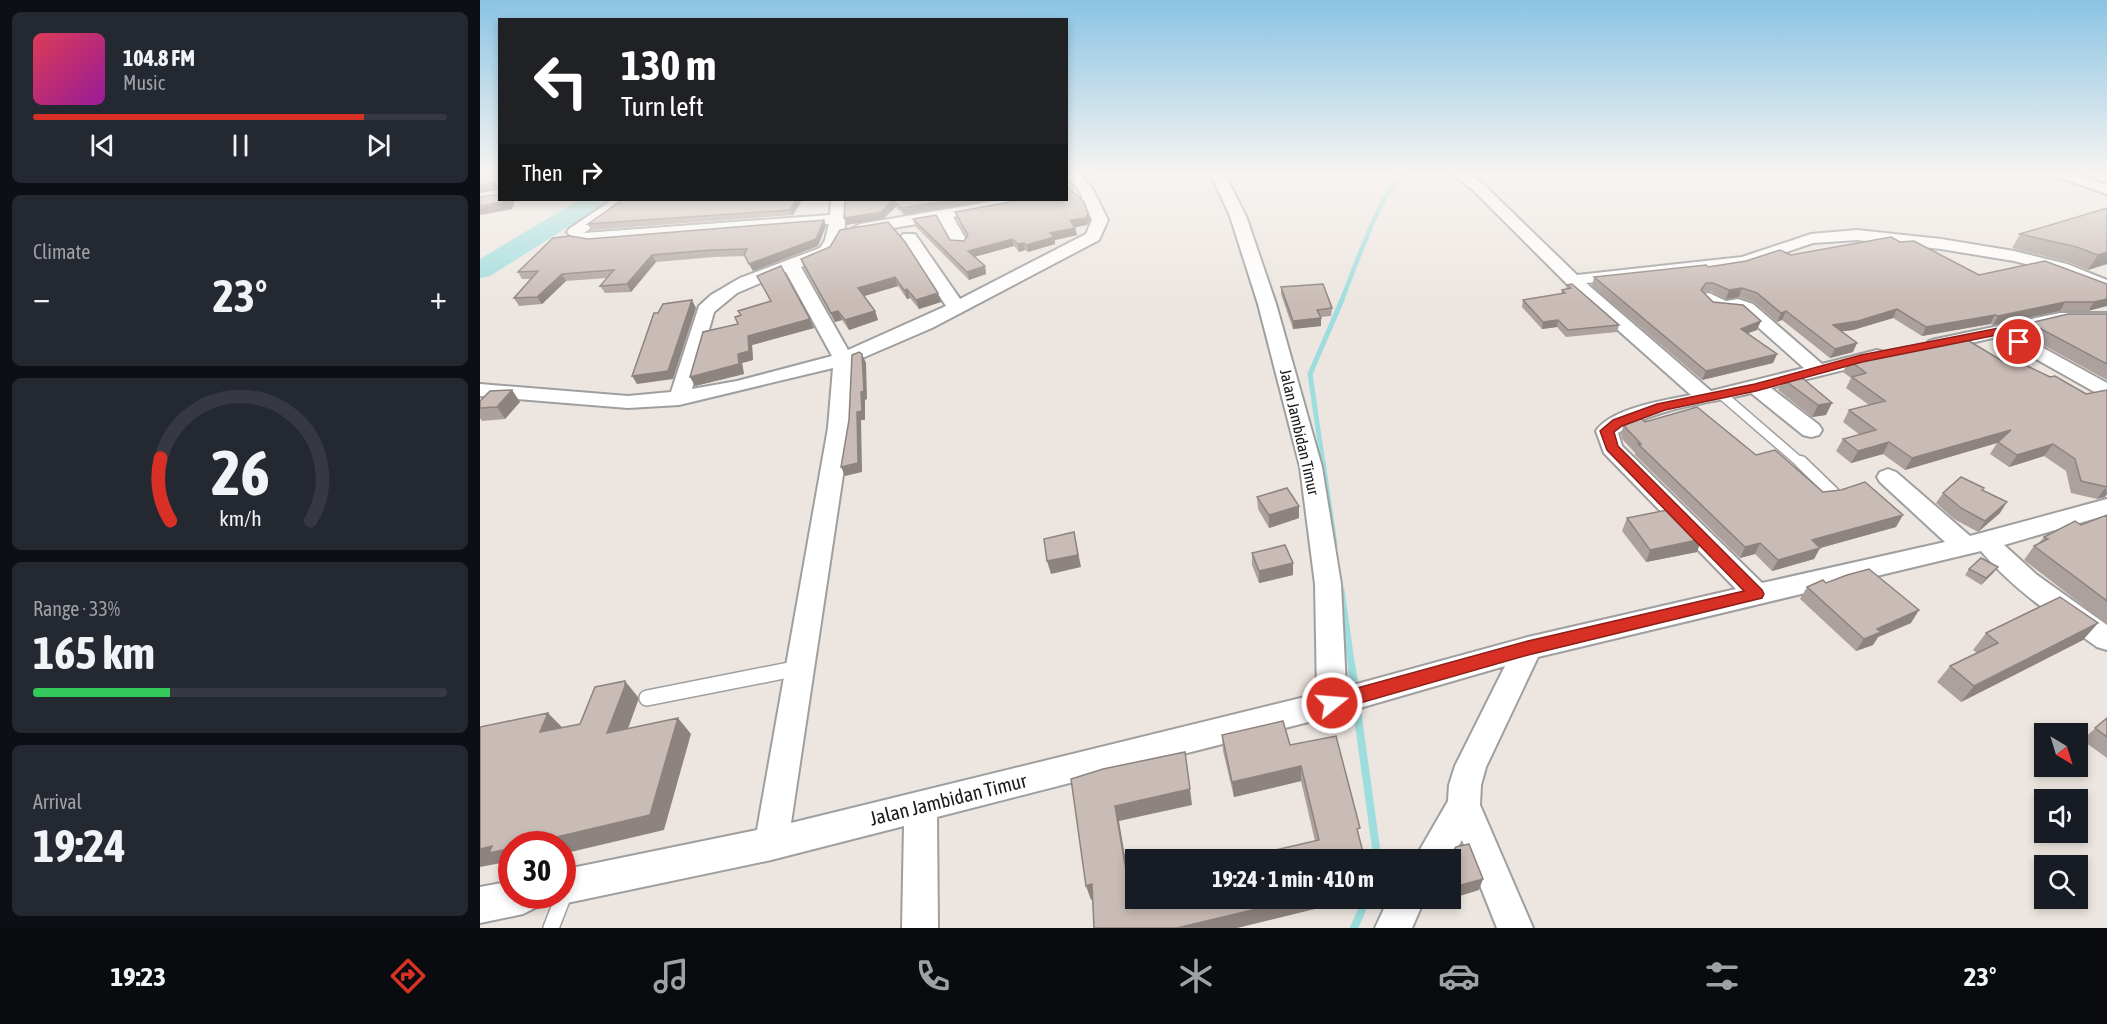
<!DOCTYPE html>
<html lang="en">
<head>
<meta charset="utf-8">
<style>
	body { margin:0; font-family:"Asap Condensed",sans-serif; background:#242831; color:#f1f3f6; height:100vh; display:flex; flex-direction:column; font-size:22px; white-space:nowrap }
	* { box-sizing:border-box; margin:0 }
	p { font-size:20px; color:#9ea1a6 }
	.icon { flex:none; width:33px; height:33px; fill:none; stroke:currentColor; stroke-width:2; stroke-linecap:round; stroke-linejoin:round }
	.map { position:relative; flex:1; overflow:hidden }
	.side { display:flex; flex-direction:column; gap:12px; padding:12px; background:#0d0f14; width:480px }
	.side>* { flex:none }
	.top-card { position:absolute; left:18px; top:18px; width:570px; height:183px; border-radius:0px; box-shadow:0 3px 9px #0003; background:#202124; color:#fff; overflow:hidden }
	.needle { width:39px; rotate:142deg }
	.fabs { position:absolute; left:1554px; top:723px; display:grid; gap:12px }
	.fabs a { display:grid; place-items:center; width:54px; height:54px; border-radius:0px; background:#171b24; box-shadow:0 3px 9px #0003; font-size:30px }
	.speed { position:absolute; left:18px; top:831px; display:flex; gap:12px; font-size:30px; font-weight:700; text-align:center }
	.speed>* { display:grid; place-content:center; width:78px; height:78px; border-radius:50%; background:#171b24; box-shadow:0 3px 9px #0003; line-height:1 }
	.speed .limit { border:9px solid #d22; background:#fff; color:#111 }
	.pin { position:absolute; display:grid; place-items:center; width:51px; height:51px; color:#fff; margin:-26px; border:3px solid #fff; border-radius:50%; box-shadow:0 2px 6px #0007 }
	.me { position:absolute; width:66px; margin:-33px; rotate:73deg; stroke-linejoin:round; filter:drop-shadow(0 0 4px #0008) }
	.turn { display:flex; align-items:center; gap:21px; height:126px; padding:0 24px; font-size:27px }
	.turn .icon { width:78px; height:78px; stroke-width:2.5 }
	.turn b { display:block; font-size:42px; line-height:51px }
	.then { display:flex; align-items:center; height:57px; padding:0 24px; background:#0003; gap:12px; font-size:22px }
	.big { font-size:45px; font-weight:700; line-height:1.1 }
	.side .tile { flex:1; display:flex; flex-direction:column; justify-content:center; gap:9px; min-width:0; padding:0 21px; border-radius:9px; background:#242831 }
	.side .dial { align-items:center; gap:0 }
	.dial svg { height:156px; overflow:visible; fill:none; stroke:#363941; stroke-width:7; stroke-linecap:round; text-anchor:middle }
	.dial text { fill:#f1f3f6; stroke:none }
	.song { display:flex; align-items:center; gap:18px }
	.cover { width:72px; height:72px; border-radius:9px; background:linear-gradient(135deg,hsl(350 70% 55%),hsl(300 70% 35%)) }
	.played { height:6px; border-radius:3px; background:linear-gradient(90deg,#d93025 80%,#363941 80%) }
	.keys { display:flex; justify-content:space-around; direction:ltr }
	.heat { display:flex; justify-content:space-between; align-items:center; font-size:33px; direction:ltr }
	.charge { height:9px; border-radius:4px; background:linear-gradient(90deg,#34c759 33%,#363941 0) }
	.trip { position:absolute; left:645px; top:849px; width:336px; height:60px; border-radius:0px; background:#171b24; box-shadow:0 3px 9px #0003; font-weight:700; line-height:60px; text-align:center }
	.menu { display:flex; height:96px; justify-content:space-around; align-items:center; background:#090b0e; color:#9ea1a6 }
	.menu .icon { width:42px; height:42px }
	.menu .on { color:#d93025 }
	.menu b { font-size:27px; color:#f1f3f6 }
	main { display:flex; flex:1; min-height:0 }
	.map>svg:first-child { display:block }
	.lines { fill:none; stroke-linecap:round; stroke-linejoin:round }
	.stream-far3 { stroke:#9edddd; stroke-width:4.5 }
	.stream-far2 { stroke:#9edddd; stroke-width:5 }
	.stream-far1 { stroke:#9edddd; stroke-width:7 }
	.stream { stroke:#9edddd; stroke-width:8 }
	.river { fill:#9edddd; fill-rule:evenodd }
	.lane-far2-casing { stroke:#9f9f9f; stroke-width:12 }
	.lane-far1-casing { stroke:#9f9f9f; stroke-width:15 }
	.lane-casing { stroke:#9f9f9f; stroke-width:18 }
	.street-casing { stroke:#9f9f9f; stroke-width:4 }
	.lane-far2 { stroke:#fff; stroke-width:9 }
	.lane-far1 { stroke:#fff; stroke-width:12 }
	.lane { stroke:#fff; stroke-width:15 }
	.street { fill:#fff; fill-rule:evenodd }
	.wall { fill:#ada19d }
	.shaded-wall { fill:#8d837f }
	.building { fill:#c9bbb6; stroke:#8d837f; stroke-width:1.5 }
	.route { fill:#d93025; stroke:#8d1f18; stroke-width:1.5 }
	.labels { text-anchor:middle; dominant-baseline:central; stroke-width:4.5; stroke-linejoin:round; paint-order:stroke }
	.street-label { font-size:16px; fill:#1b1b1b; stroke:#fff }
	.near-street-label { font-size:20px; fill:#1b1b1b; stroke:#fff }
</style>
</head>
<body>
<main>
<section class="side">
<div class="tile">
<div class="song"><i class="cover"></i><div><b>104.8 FM</b><p>Music</p></div></div>
<div class="played"></div>
<div class="keys"><svg class="icon" aria-label="previous" viewBox="0 0 24 24"><path d="M18 5L8 12l10 7zM5 5v14"/></svg><svg class="icon" aria-label="pause" viewBox="0 0 24 24"><path d="M8 5v14M16 5v14"/></svg><svg class="icon" aria-label="next" viewBox="0 0 24 24"><path d="M6 5l10 7-10 7zM19 5v14"/></svg></div>
</div>
<div class="tile"><p>Climate</p>
<div class="heat"><a>−</a><b class="big">23°</b><a>+</a></div>
</div>
<div class="tile dial"><svg viewBox="0 0 100 80">
<path d="M14 69A42 42 0 1 1 86 69"/>
<path d="M14 69A42 42 0 0 1 9 37" stroke="#d93025"/>
<text x="50" y="56" font-size="32" font-weight="700">26</text>
<text x="50" y="72" font-size="11">km/h</text>
</svg></div>
<div class="tile"><p>Range · 33%</p><b class="big">165 km</b><div class="charge"></div></div>
<div class="tile"><p>Arrival</p><b class="big">19:24</b></div>
</section>
<div class="map">
<svg width="1627" height="928" viewBox="0 0 1627 928">
	<rect width="100%" height="100%" fill="#ede6e0"/>
	<g class="lines">
		<path class="stream-far3" d="M861,302C876,265 897,201 922,173"/>
		<path class="stream-far2" d="M843,464L830,374L862,300"/>
		<path class="stream-far1" d="M842,462L854,544
			M861,590L872,669"/>
		<path class="stream" d="M872,668L875,692
			M876,703L896,848L895,860
			M901,898L914,928
			M874,928L887,898"/>
		<path class="river" d="M99,200H127L123,205L10,276L0,278V259Z"/>
		<defs>
			<path id="lane-far2" d="M1241,394L1322,464"/>
			<path id="lane-far1" d="M1321,462L1353,493
				M314,669L319,668"/>
			<path id="lane" d="M167,698L319,668
				M71,928L85,892"/>
			<path id="street" d="M586,173H598L612,188L628,220L619,240L452,328L373,362L370,428L311,823L837,694L835,584L820,467L778,304L750,216L730,173H744L766,216L796,304L842,467L861,584L866,687L1048,637L1256,589L1124,453L1116,431C1131,408 1186,400 1211,395L1094,291L993,190L971,173H987L1003,184L1097,275L1262,257L1331,234L1377,230L1461,239L1534,251L1587,264L1627,280V291L1575,271L1534,261L1461,249L1377,240L1333,243L1262,267L1106,283L1231,391L1324,368L1261,312C1246,305 1236,320 1220,298L1223,294L1229,293L1246,301L1258,299L1273,304L1342,364L1397,350L1404,352L1407,356L1404,360L1291,388L1339,425L1342,430L1339,435L1331,437L1323,435L1271,393C1228,404 1176,407 1138,433L1142,446L1282,583L1465,542L1400,482L1397,477L1400,472L1408,469L1416,472L1490,536L1627,499V515L1524,545L1557,575L1627,625V650L1617,647C1576,618 1534,590 1501,551L1058,657L1006,767L1001,785L1000,805L1053,928H1017L982,840L970,860H934L968,801L969,785L975,766L1025,666L852,716L457,817L458,928H422L424,826L291,860L82,904L70,899L68,896H82V870L277,830L348,428L353,368L199,405L148,408L0,396V384L148,396L191,392L219,306L231,295L260,278L340,248L345,240L349,224L112,244L95,241L87,232L89,229L132,200H148L104,233L350,215L351,200H365C366,216 367,243 352,254C344,261 330,263 321,267L368,350L466,306L421,237L423,234H435L480,299L606,234L612,220L599,190L586,177ZM306,272L352,356L257,381L212,389L234,312L257,293Z
				M1573,173H1592L1627,185V194L1575,176Z
				M521,200H551L544,204L473,217L488,243L480,248L474,246L459,220L380,234L372,229L380,224Z
				M1580,313H1627V323H1580L1536,333L1627,383V397L1620,395L1517,337L1456,351L1449,349L1446,345L1449,341L1456,339Z
				M32,881V896H60L55,908L43,914L0,923V887Z
				M909,898H945L932,928H895Z"/>
		</defs>
		<use href="#lane-far2" class="lane-far2-casing"/>
		<use href="#lane-far1" class="lane-far1-casing"/>
		<use href="#lane" class="lane-casing"/>
		<use href="#street" class="street-casing"/>
		<use href="#lane-far2" class="lane-far2"/>
		<use href="#lane-far1" class="lane-far1"/>
		<use href="#lane" class="lane"/>
		<use href="#street" class="street"/>
	</g>
	<path class="wall" d="M142,200H322L313,215L111,230L108,224Z
		M365,200H512L424,215L416,207L403,219L366,225Z
		M1627,208V264L1608,270L1588,262L1532,248L1540,234Z
		M475,212L608,213L610,220L607,225L595,227L597,235L575,240V244L548,252L545,250L539,252L534,246L494,257L505,266L506,274L489,280L435,226L433,219L470,240L484,241L487,237L477,219Z
		M344,220L346,226L338,246L273,271L265,256L234,257L176,262L151,292L125,293L120,286L127,278L86,281L62,304L39,306L34,298L51,279H42L38,272L108,239Z
		M360,230L461,302L439,309L430,298L427,299L418,286L384,296L395,311L398,320L369,330L362,320L355,322L324,268L321,259L350,247Z
		M1420,242L1499,275L1627,284L1608,311H1580L1513,325L1510,324L1442,336L1413,318L1373,330L1362,331L1373,352L1350,358L1302,320L1297,322L1274,302L1259,297L1246,299L1230,291L1223,292L1233,302L1277,330L1268,333L1297,354L1293,363L1222,380L1112,286L1114,277L1228,267L1311,255Z
		M277,276L334,328L272,345L273,360L262,363L264,374L215,386L258,324L261,315L290,301Z
		M1087,285L1139,325L1137,332L1086,337L1077,327L1062,329L1042,307L1043,300L1081,294L1082,290L1086,289Z
		M801,287L852,308L851,316L841,317V326L813,329L801,294Z
		M1627,314V380L1543,334L1550,323Z
		M1369,360L1524,362L1570,377L1606,394L1627,390V494L1625,497L1617,499L1591,493L1586,471L1564,456L1529,467L1510,454L1517,443L1425,470L1403,454L1371,463L1356,451L1363,439L1380,435L1363,422L1369,410L1389,405L1366,388L1371,378L1363,372Z
		M1320,376L1346,415L1332,417L1298,390L1303,379Z
		M32,390L40,402L25,419L2,421L0,418V401Z
		M1165,422L1276,455L1343,492L1416,527L1340,548L1334,559L1292,571L1275,554L1260,558L1155,455V453L1142,439L1141,434L1144,423Z
		M1503,490L1520,513L1498,532L1474,519L1456,503L1463,493Z
		M777,497L819,518L789,528L778,509Z
		M1627,515V624L1544,560L1554,546L1557,545L1564,537L1601,525Z
		M1147,518L1217,552L1166,562L1142,531Z
		M772,553L813,575L779,583L772,565Z
		M1518,567L1513,573L1501,585L1485,575L1489,569Z
		M1346,583L1431,623L1398,637L1393,645L1376,651L1320,599L1327,587Z
		M1618,623L1603,640L1481,702L1457,682L1470,666L1497,653L1493,650L1506,633Z
		M1627,718V758L1602,740Z
		M742,735L810,745L879,836L835,841L821,781L754,797L743,751Z"/>
	<path class="shaded-wall" d="M603,173H619L604,176Z
		M15,182L20,190L0,193V185Z
		M28,200H35L32,209L0,215V206Z
		M316,200H322L313,215L310,210Z
		M413,200L416,207L403,219L366,225L364,218Z
		M471,200H512L424,215L421,208Z
		M608,213L610,220L607,225L591,228L590,220Z
		M344,220L346,226L338,246L273,271L269,264Z
		M595,228L597,235L575,240V244L548,252L547,245L570,233Z
		M532,239L534,246L490,258L488,251Z
		M544,243L545,250L539,252L538,244Z
		M1627,252V264L1608,270L1618,255Z
		M172,255L176,262L151,292L147,284Z
		M505,266L506,274L489,280L487,272Z
		M82,274L86,281L62,304L57,297Z
		M415,277L418,286L381,297L378,288Z
		M1262,288L1259,297L1246,299L1249,290Z
		M427,289L430,298L427,299L424,290Z
		M458,293L461,302L439,309L436,300Z
		M1627,299V306L1608,311L1614,302Z
		M212,300L216,308L193,379L157,384L152,376Z
		M1585,302L1580,311L1513,325L1518,316Z
		M1417,309L1413,318L1373,330L1349,333L1353,325Z
		M358,311L362,320L355,322L351,313Z
		M395,311L398,320L369,330L365,320Z
		M1306,311L1302,320L1297,322L1301,313Z
		M1515,315L1510,324L1442,336L1446,327Z
		M841,318V326L813,329V321Z
		M330,319L334,328L272,345L273,360L262,363L264,374L215,386L210,377L268,336Z
		M1078,320L1077,327L1062,329L1063,322Z
		M1281,321L1277,330L1258,337L1261,329Z
		M1377,343L1373,352L1350,358L1355,349Z
		M382,354L386,363L387,399L385,400V420H381L382,472L365,476L361,467L377,412L381,392Z
		M1297,354L1293,363L1222,380L1226,371Z
		M32,390L40,402L25,419L17,407Z
		M1352,403L1346,415L1332,417L1338,405Z
		M1531,430L1517,443L1425,470L1432,458Z
		M1409,442L1403,454L1371,463L1378,451Z
		M1573,444L1564,456L1529,467L1537,455Z
		M1626,487L1627,494L1625,497L1617,499Z
		M1527,502L1520,513L1498,532L1505,521Z
		M819,506V518L789,528V515Z
		M1423,515L1416,527L1340,548L1334,559L1292,571L1298,560L1332,540Z
		M594,532L601,567L571,574L567,561Z
		M1222,539L1217,552L1166,562L1170,550Z
		M1280,543L1275,554L1260,558L1265,547Z
		M813,563V575L779,583V571Z
		M1518,567L1513,573L1501,585L1506,578Z
		M1439,610L1431,623L1398,637L1393,645L1376,651L1384,639L1397,629Z
		M1618,623L1603,640L1481,702L1494,686Z
		M145,681L158,697V701L141,748L127,733Z
		M68,713L83,728L60,732Z
		M198,718L211,734L184,830L82,854V844H47Z
		M821,766V781L754,797L752,782Z
		M710,789L712,805L639,821L652,897L648,882L635,806Z
		M12,846L32,848V867L27,868L21,863L0,867V849Z
		M1003,879L999,890L967,900V898H970V888Z
		M612,884L616,898L611,900L606,886Z
		M822,898H866L840,905L839,908L757,928H697Z"/>
	<path class="building" d="M0,173H20V191L17,190L15,182L0,185Z
		M586,186L604,202L608,213L606,218L590,220L595,228L570,233L574,237L547,245L544,243L538,244L532,239L488,251L505,266L487,272L433,219L456,215L470,240L484,241L488,235L475,212L541,200H586Z
		M20,194V200H28L27,201L0,206V197Z
		M142,200H316L310,210L108,224Z
		M365,200H471L421,208L413,200L401,212L364,218Z
		M1627,208V252L1618,255L1597,247L1540,234Z
		M344,220L336,239L269,264L264,254L267,249L231,250L172,255L147,284L120,286L134,270L82,274L57,297L34,298L58,271L38,272L73,238L90,236L108,239Z
		M408,222L425,242L458,293L436,300L427,289L424,290L415,277L378,288L395,311L365,320L358,311L351,313L321,259L350,247L360,230Z
		M1411,237L1420,242L1434,241L1499,275L1565,261L1627,284V299L1614,302H1585L1518,316L1515,315L1446,327L1417,309L1378,321L1353,325L1377,343L1355,349L1306,311L1301,313L1277,293L1262,288L1249,290L1233,283H1226L1221,290L1233,302L1263,305L1281,321L1261,329L1297,354L1226,371L1114,277L1226,265L1228,267L1266,261L1300,250L1311,255Z
		M301,266L330,319L268,336L269,351L258,354L259,364L210,377L223,332L258,324L255,317L261,315L258,311L291,301L277,276Z
		M843,284L852,308L837,310L841,318L813,321L801,287Z
		M1092,284L1139,325L1088,330L1078,320L1063,322L1043,300L1085,293L1082,290L1091,288L1087,285Z
		M212,300L188,371L152,376L174,313H178L183,304Z
		M1588,314H1627V364L1550,323Z
		M1484,338L1524,362L1533,359L1570,377L1575,376L1606,394L1627,390V487L1601,481L1595,459L1573,444L1537,455L1518,442L1531,430L1432,458L1409,442L1378,451L1363,439L1396,430L1369,410L1405,401L1372,377L1386,373L1369,360Z
		M379,352L382,354L384,391L381,392L382,411L377,412L378,463L361,467L369,420L372,355Z
		M1320,376L1352,403L1338,405L1303,379Z
		M32,390L17,407L0,408V401L10,391Z
		M1217,407L1276,455L1295,450L1343,492L1361,490L1385,482L1423,515L1332,540L1340,548L1298,560L1280,543L1265,547L1158,444H1161L1146,428L1144,423L1161,418L1165,422Z
		M1481,477L1504,488L1502,490L1527,502L1505,521L1481,508L1463,493Z
		M807,488L819,506L789,515L777,497Z
		M1192,509L1222,539L1170,550L1147,518Z
		M1627,515V601L1554,546L1568,539L1564,537L1595,521L1601,525Z
		M594,532L598,555L567,561L564,539Z
		M805,545L813,563L779,571L772,553Z
		M1501,558L1518,567L1506,578L1489,569Z
		M1389,569L1439,610L1397,629L1401,632L1384,639L1327,587L1343,580L1346,583L1367,575Z
		M1580,597L1618,623L1494,686L1470,666L1518,643L1506,633Z
		M145,681V686L127,733L198,718L170,815L47,844H32V848L9,853L12,846L0,849V727L68,713L60,732L100,724L115,687Z
		M1627,718V737L1615,728Z
		M803,721L810,745L856,736L880,828L877,829L885,860H752L839,840L821,766L752,782L742,735Z
		M705,752L710,789L635,806L648,882L656,881V898H822L697,928H614L612,884L606,886L591,779L623,769Z
		M989,844L1003,879L970,888V860H958L956,853L973,851L976,847Z"/>
	<linearGradient id="sky" x2="0" y2="1"><stop stop-color="#8ac4e4"/><stop offset="0.57" stop-color="#f7f4f1"/><stop offset="1" stop-color="#f7f4f1" stop-opacity="0"/></linearGradient>
	<rect width="1627" height="303" fill="url(#sky)"/>
	<path class="route" d="M1519,328L1545,342L1539,346L1517,335L1382,362L1276,391L1185,410L1142,426L1134,432L1138,446L1282,590L1284,594L1282,598L1048,655L852,711L846,708L843,703L846,698L852,695L1048,641L1264,591L1127,450L1120,431L1133,420L1177,404L1275,384L1381,355Z"/>
	<g class="labels">
		<g class="street-label">
			<text transform="translate(820 432) rotate(77)">Jalan Jambidan Timur</text>
		</g>
		<g class="near-street-label">
			<text transform="translate(468 799) rotate(-14)">Jalan Jambidan Timur</text>
		</g>
	</g>
</svg>
<div class="fabs">
<a><svg class="needle" viewBox="-14 -14 28 28"><path d="M0-13l5 13h-10z" fill="#e53935"/><path d="M0 13l5-13h-10z" fill="#9ea1a6"/></svg></a>
<a><svg class="icon" aria-label="sound" viewBox="0 0 24 24"><path d="M4 9h4l5-4v14l-5-4H4zM17 9q2 3 0 6"/></svg></a>
<a><svg class="icon" aria-label="search" viewBox="0 0 24 24"><circle cx="10" cy="10" r="6"/><path d="M15 15l6 6"/></svg></a>
</div>
<div class="speed"><div class="limit">30</div></div>
<div class="pin" style="left:1539px;top:342px;background:#d93025"><svg class="icon" aria-label="arrive" viewBox="0 0 24 24"><path d="M6 21V4h12l-3 4 3 4H6"/></svg></div>
<svg class="me" style="left:852px;top:703px" viewBox="-20 -20 40 40"><circle r="17" fill="#d93025" stroke="#fff" stroke-width="3"/><path d="M0-11L8 9 0 5-8 9z" fill="#fff"/></svg>
<div class="trip">19:24 · 1 min · 410 m</div>
<div class="top-card">
<div class="turn"><svg class="icon" aria-label="left" viewBox="0 0 24 24"><path d="M17 20v-9H6M10 6l-5 5 5 5"/></svg><div><b>130 m</b>Turn left</div></div>
<div class="then">Then<svg class="icon" aria-label="right" viewBox="0 0 24 24"><path d="M7 20v-9h11M14 6l5 5-5 5"/></svg></div>
</div>
</div>
</main>
<nav class="menu">
<b>19:23</b>
<svg class="icon on" aria-label="directions" viewBox="0 0 24 24"><path d="M12 3l9 9-9 9-9-9zM9 14v-3h6M13 9l2 2-2 2"/></svg>
<svg class="icon" aria-label="music" viewBox="0 0 24 24"><path d="M9 18V5l10-2v13"/><circle cx="6" cy="18" r="3"/><circle cx="16" cy="16" r="3"/></svg>
<svg class="icon" aria-label="phone" viewBox="0 0 24 24"><path d="M5 4h4l2 5-3 2q2 4 5 5l2-3 5 2v4C11 20 4 13 5 4z"/></svg>
<svg class="icon" aria-label="climate" viewBox="0 0 24 24"><path d="M12 3v18M4 7l16 10M4 17L20 7"/></svg>
<svg class="icon" aria-label="car" viewBox="0 0 24 24"><path d="M5 17H2v-5l4-1 3-4h7l3 4 3 1v5h-3M9 17h6M6 11h13"/><circle cx="7" cy="17" r="2"/><circle cx="17" cy="17" r="2"/></svg>
<svg class="icon" aria-label="filters" viewBox="0 0 24 24"><path d="M4 7h16M4 17h16"/><circle cx="9" cy="7" r="2"/><circle cx="15" cy="17" r="2"/></svg>
<b>23°</b>
</nav>
</body>
</html>
